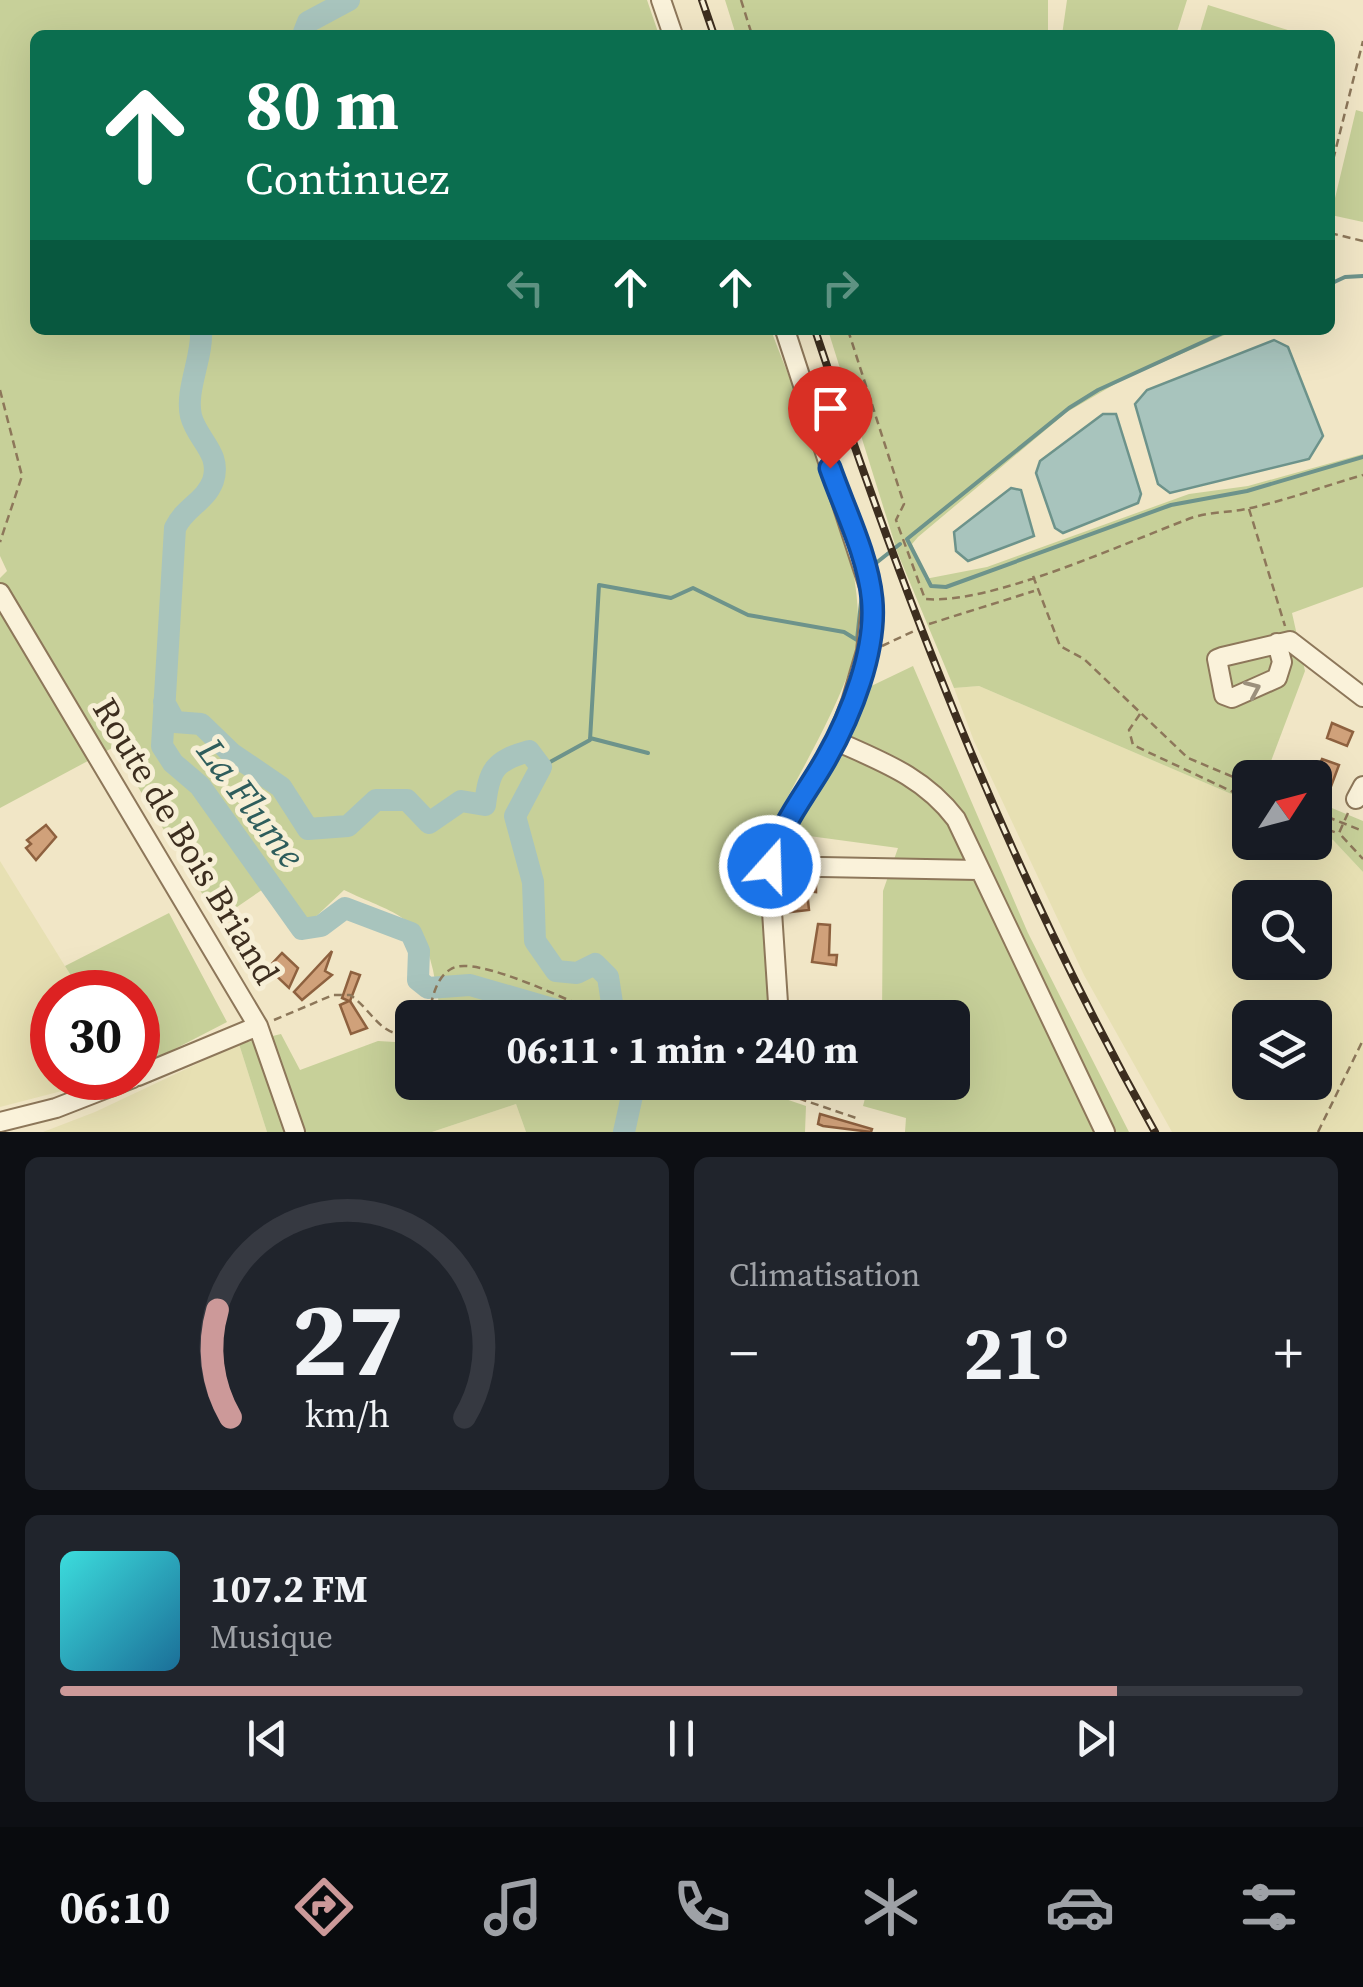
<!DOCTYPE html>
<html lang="fr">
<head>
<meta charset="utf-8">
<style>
	body { margin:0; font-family:"Source Serif 4",serif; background:#20242c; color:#f1f3f6; height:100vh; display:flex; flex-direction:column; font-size:38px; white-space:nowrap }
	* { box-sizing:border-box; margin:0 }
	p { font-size:32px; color:#9ea1a6 }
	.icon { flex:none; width:55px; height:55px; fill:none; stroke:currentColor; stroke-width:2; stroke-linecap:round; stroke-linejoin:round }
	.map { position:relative; height:1132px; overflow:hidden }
	.sheet { display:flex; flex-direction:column; gap:25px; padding:25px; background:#0d0f14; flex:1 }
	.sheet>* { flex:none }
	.top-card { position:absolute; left:30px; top:30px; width:1305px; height:305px; border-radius:15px; box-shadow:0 10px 40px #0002; background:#0b6e4f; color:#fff; overflow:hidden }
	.needle { width:65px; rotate:54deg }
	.fabs { position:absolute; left:1232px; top:760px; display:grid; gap:20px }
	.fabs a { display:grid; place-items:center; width:100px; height:100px; border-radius:15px; background:#171b24; box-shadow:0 10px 40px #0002; font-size:50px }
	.speed { position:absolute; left:30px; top:970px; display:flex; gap:20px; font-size:50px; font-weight:700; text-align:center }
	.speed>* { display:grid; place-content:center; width:130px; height:130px; border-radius:50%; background:#171b24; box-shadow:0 10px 40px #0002; line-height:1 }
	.speed .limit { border:15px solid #d22; background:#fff; color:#111 }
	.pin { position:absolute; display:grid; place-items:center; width:85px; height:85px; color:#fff; margin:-102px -42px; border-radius:50% 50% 50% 0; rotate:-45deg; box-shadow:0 0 10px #0007 }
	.pin .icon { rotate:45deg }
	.me { position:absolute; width:110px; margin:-55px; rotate:20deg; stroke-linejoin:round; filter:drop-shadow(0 0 8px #0008) }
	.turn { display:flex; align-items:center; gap:35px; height:210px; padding:0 50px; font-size:45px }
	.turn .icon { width:130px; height:130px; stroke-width:2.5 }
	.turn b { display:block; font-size:70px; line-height:85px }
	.lanes { display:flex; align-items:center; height:95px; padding:0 50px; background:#0003; justify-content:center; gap:50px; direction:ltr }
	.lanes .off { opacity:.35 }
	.big { font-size:75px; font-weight:700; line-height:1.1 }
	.sheet .tile { flex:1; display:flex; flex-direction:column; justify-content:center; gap:15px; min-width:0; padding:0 35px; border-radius:15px; background:#20242c }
	.sheet .dial { align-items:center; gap:0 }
	.dial svg { height:260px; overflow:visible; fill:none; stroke:#363941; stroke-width:7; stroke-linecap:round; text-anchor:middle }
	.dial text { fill:#f1f3f6; stroke:none }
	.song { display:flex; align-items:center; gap:30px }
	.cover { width:120px; height:120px; border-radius:15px; background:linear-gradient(135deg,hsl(180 70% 55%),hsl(200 70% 35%)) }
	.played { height:10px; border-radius:5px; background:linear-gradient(90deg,#c99 85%,#363941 85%) }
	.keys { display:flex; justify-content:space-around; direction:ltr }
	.heat { display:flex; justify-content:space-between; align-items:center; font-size:55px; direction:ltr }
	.sheet .tiles { flex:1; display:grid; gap:25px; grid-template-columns:1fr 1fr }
	.tile:last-child { grid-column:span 2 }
	.trip { position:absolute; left:395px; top:1000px; width:575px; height:100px; border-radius:15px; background:#171b24; box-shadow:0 10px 40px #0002; font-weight:700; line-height:100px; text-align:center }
	.tabs { display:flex; height:160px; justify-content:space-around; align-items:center; background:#090b0e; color:#9ea1a6 }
	.tabs .icon { width:70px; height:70px }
	.tabs .selected { color:#c99 }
	.tabs b { font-size:45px; color:#f1f3f6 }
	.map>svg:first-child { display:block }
	.farmland { fill:#e7e0b3; fill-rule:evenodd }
	.green { fill:#c7d099 }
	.water { fill:#a8c4bd; stroke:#6d938b; stroke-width:2.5 }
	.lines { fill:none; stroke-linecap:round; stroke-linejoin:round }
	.stream { stroke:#6d938b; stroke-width:4 }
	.river { stroke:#a8c4bd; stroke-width:22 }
	.building { fill:#d0a17a; stroke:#8e613f; stroke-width:2.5 }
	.minor-casing { stroke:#8d775a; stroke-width:22 }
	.path { stroke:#8d775a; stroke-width:2.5; stroke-dasharray:8 5; stroke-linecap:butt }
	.minor { stroke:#faf2da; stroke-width:18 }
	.rail-casing { stroke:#3d2e1f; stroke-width:8 }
	.rail { stroke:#f7efd6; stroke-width:4; stroke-dasharray:11; stroke-linecap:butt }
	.oneway { stroke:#9c907c }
	.route-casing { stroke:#114b97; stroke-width:25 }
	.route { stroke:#1a73e8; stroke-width:18 }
	.labels { text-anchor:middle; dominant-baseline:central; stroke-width:10; stroke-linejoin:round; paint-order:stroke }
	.street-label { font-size:35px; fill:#3d2e1f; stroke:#f7efd6 }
	.water-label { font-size:38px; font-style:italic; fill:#2e5d5c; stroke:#f7efd6 }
</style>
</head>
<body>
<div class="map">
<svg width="1363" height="1132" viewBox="0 0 1363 1132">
	<rect width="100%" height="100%" fill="#f1e6c6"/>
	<path class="farmland" d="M979,686L1250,802V842H1315V830L1333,840L1363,872V1132H1172L1084,975L974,741L954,688ZM1250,898H1315V962H1250ZM1250,1018H1315V1082H1250Z
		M0,861L81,992H52V1078H112L0,1107Z
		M239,1044L267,1132H43L95,1112Z
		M516,1104L526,1132H432Z"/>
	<path class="green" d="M0,0H647L659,35H35V330H771C802,415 882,580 851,666C831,722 797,777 770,831C751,892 776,955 769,1017H437C441,999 436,988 433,970C422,914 391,913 344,890L307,925L275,881L218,920L114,747L0,808V578L7,571L0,556Z
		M725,0H1048V35H736Z
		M1067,0H1187L1176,35H1062Z
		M1208,5L1304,35H1199Z
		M1356,110L1363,112V222L1331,215Z
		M828,330H1236L1122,380L1067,412L918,537L912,544L925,579L987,567L1189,494L1248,486L1363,454V587L1292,613L1305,671L1265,777L1250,778V802L979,686L954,688L898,554Z
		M913,666L1028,933L1129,1132H905L906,1118L863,1106L869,1083L952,1082V1018L882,1017L883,891L898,848L787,833L865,689Z
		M1315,801L1363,821V872L1333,840L1315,830Z
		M169,913L227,1022L138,1068V992H81L65,966Z
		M281,1034L300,1070L378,1041L412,1043V1082L728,1083L717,1093L744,1085L806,1106L805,1132H526L516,1104L432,1132H267L239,1044Z"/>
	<path class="water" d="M1274,340L1288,347L1323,436L1309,459L1170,493L1158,484L1135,404L1147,390Z
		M1103,414H1116L1141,494L1138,503L1063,533L1055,528L1036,473L1040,461Z
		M1011,488L1021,490L1034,536L968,561L956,551L954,532Z"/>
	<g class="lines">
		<path class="stream" d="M1330,284L1345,277L1363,276
			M1229,330L1098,390L1069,408L907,539L931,586L946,587L1171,505L1247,491L1363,457
			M871,567L900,544
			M590,738L648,753
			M541,767L590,740L599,585L671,598L693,588L748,615L844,632L857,640L862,593"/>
		<path class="river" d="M303,35L308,22L349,0
			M201,330C203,357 185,390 191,416C197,440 222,453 213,481C205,502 185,507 175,528L162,746L173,763L200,786L302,929L321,926L345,908L411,933L419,951L418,980L428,988L470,985L584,1018
			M164,702L175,722L201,724L231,753L281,787L308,829L348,826L376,800H407L429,823L461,801L485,805C489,770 494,761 529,751L541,767L515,816L533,882L535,941L556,971L577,973L595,964L608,977L614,1016
			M624,1132L635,1082"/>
	</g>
	<path class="building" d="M1332,723L1353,732L1347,746L1327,738Z
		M1322,759L1339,765L1330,789L1309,775L1314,763L1320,764Z
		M46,825L56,837L36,860L26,848L31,844L27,840Z
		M805,879H816V892L807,891L809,910L790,912L788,890L805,889Z
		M818,924L830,925L829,955H837L836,965L812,962Z
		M332,951L325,971L332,975L302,1000L294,992Z
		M282,953L298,968L289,988L268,968Z
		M351,972L360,975L350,1001L367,1028L351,1034L340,1005L349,1001L342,998Z
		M820,1114L872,1129L871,1132L823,1126L818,1124Z"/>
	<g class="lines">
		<defs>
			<path id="minor" d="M661,0L673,35
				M0,593L258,1026L295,1132
				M1277,643L1282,662L1277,678L1232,698L1224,695L1217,659L1222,657L1290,641L1363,697
				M836,741C883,762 924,777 956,819L1105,1132
				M1356,799L1363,786
				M769,866L978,870
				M779,1018L769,866L776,840L836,741L851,702L866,651L872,596L785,330
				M138,1076L258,1026
				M762,1084V1082
				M0,1122L56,1108L133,1078"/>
		</defs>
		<use href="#minor" class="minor-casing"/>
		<path class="path" d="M741,0L752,35
			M1330,172L1363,41
			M1330,233L1363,241
			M848,330L904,504L896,520L925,599C990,605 1122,544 1186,520C1204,512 1226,513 1246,509C1285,501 1324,486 1363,475
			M0,390L22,476L0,542
			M1249,509L1285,626
			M1033,576L1060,646L1084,659L1188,758L1250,784
			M882,646L929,624L1034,591
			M1140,714L1129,730L1133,745L1250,800
			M1315,812L1363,831
			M1348,813L1339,833L1363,859
			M1315,825L1337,833
			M427,1018C433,1000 434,979 451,969C475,953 580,1006 608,1018
			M274,1020L333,995H350C372,1009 383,1043 412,1031
			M774,1090L859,1119
			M1318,1132L1363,1040"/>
		<use href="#minor" class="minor"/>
		<defs>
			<path id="rail" d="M702,0L714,35
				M815,330C908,610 1010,874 1155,1132"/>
		</defs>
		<use href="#rail" class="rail-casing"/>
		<use href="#rail" class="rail"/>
	</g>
	<defs><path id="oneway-chevron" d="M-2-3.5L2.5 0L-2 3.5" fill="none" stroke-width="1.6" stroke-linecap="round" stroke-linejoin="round" transform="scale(2.5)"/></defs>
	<use class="oneway" href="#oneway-chevron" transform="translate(1253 689) rotate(-24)"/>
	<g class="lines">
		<defs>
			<path id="route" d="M770,866C780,824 805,796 826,759C851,715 877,650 872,599C868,556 844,508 830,468"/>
		</defs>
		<use href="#route" class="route-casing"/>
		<use href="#route" class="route"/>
	</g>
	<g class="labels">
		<g class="street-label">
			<text transform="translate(186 841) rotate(59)">Route de Bois Briand</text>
		</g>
		<g class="water-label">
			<text transform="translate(251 803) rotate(53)">La Flume</text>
		</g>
	</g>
</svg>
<div class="fabs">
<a><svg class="needle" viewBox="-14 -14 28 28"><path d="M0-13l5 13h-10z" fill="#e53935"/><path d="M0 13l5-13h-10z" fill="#9ea1a6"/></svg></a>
<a><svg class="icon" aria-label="search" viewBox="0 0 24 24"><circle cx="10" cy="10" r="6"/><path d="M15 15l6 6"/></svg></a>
<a><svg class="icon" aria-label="layers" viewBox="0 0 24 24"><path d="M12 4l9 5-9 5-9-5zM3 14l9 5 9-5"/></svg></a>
</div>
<div class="speed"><div class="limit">30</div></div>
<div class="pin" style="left:830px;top:468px;background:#d93025"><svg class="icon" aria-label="arrive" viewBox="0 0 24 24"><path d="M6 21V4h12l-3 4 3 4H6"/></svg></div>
<svg class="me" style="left:770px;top:866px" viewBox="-20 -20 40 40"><circle r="17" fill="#1a73e8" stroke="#fff" stroke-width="3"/><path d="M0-11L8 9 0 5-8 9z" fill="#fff"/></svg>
<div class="trip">06:11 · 1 min · 240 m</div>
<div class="top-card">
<div class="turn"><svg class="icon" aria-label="ahead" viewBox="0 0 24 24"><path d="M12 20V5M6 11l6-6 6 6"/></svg><div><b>80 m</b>Continuez</div></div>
<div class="lanes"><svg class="icon off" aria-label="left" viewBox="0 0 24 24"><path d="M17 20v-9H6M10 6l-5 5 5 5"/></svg><svg class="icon" aria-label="ahead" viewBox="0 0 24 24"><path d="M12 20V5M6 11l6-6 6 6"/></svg><svg class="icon" aria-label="ahead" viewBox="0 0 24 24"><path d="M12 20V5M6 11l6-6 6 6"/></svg><svg class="icon off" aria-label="right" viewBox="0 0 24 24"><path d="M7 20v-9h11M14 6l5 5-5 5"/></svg></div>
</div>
</div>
<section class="sheet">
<div class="tiles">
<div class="tile dial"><svg viewBox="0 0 100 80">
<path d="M14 69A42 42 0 1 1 86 69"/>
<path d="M14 69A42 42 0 0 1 10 36" stroke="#c99"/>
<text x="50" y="56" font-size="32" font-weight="700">27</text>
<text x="50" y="72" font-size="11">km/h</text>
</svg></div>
<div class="tile"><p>Climatisation</p>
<div class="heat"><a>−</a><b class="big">21°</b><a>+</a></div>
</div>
<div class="tile">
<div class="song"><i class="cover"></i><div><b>107.2 FM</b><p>Musique</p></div></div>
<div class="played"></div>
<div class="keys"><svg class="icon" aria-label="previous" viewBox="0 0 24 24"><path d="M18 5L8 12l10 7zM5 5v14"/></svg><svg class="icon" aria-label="pause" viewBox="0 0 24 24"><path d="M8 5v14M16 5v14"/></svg><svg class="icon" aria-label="next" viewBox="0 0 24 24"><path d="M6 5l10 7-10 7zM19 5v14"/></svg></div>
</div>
</div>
</section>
<nav class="tabs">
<b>06:10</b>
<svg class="icon selected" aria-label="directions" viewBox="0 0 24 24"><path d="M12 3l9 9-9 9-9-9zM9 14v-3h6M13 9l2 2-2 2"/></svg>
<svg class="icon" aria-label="music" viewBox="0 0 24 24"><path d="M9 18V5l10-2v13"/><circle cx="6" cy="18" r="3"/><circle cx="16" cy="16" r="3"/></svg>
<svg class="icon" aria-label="phone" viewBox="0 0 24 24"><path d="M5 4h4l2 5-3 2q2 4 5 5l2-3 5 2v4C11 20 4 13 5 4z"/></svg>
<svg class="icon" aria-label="climate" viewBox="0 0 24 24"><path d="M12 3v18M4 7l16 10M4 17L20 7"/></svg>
<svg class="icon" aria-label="car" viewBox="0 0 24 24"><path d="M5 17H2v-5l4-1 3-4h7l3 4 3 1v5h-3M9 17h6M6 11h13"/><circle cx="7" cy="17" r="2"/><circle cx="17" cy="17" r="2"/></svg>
<svg class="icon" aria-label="filters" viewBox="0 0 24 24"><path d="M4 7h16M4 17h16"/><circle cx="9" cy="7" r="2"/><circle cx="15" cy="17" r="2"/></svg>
</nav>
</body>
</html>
